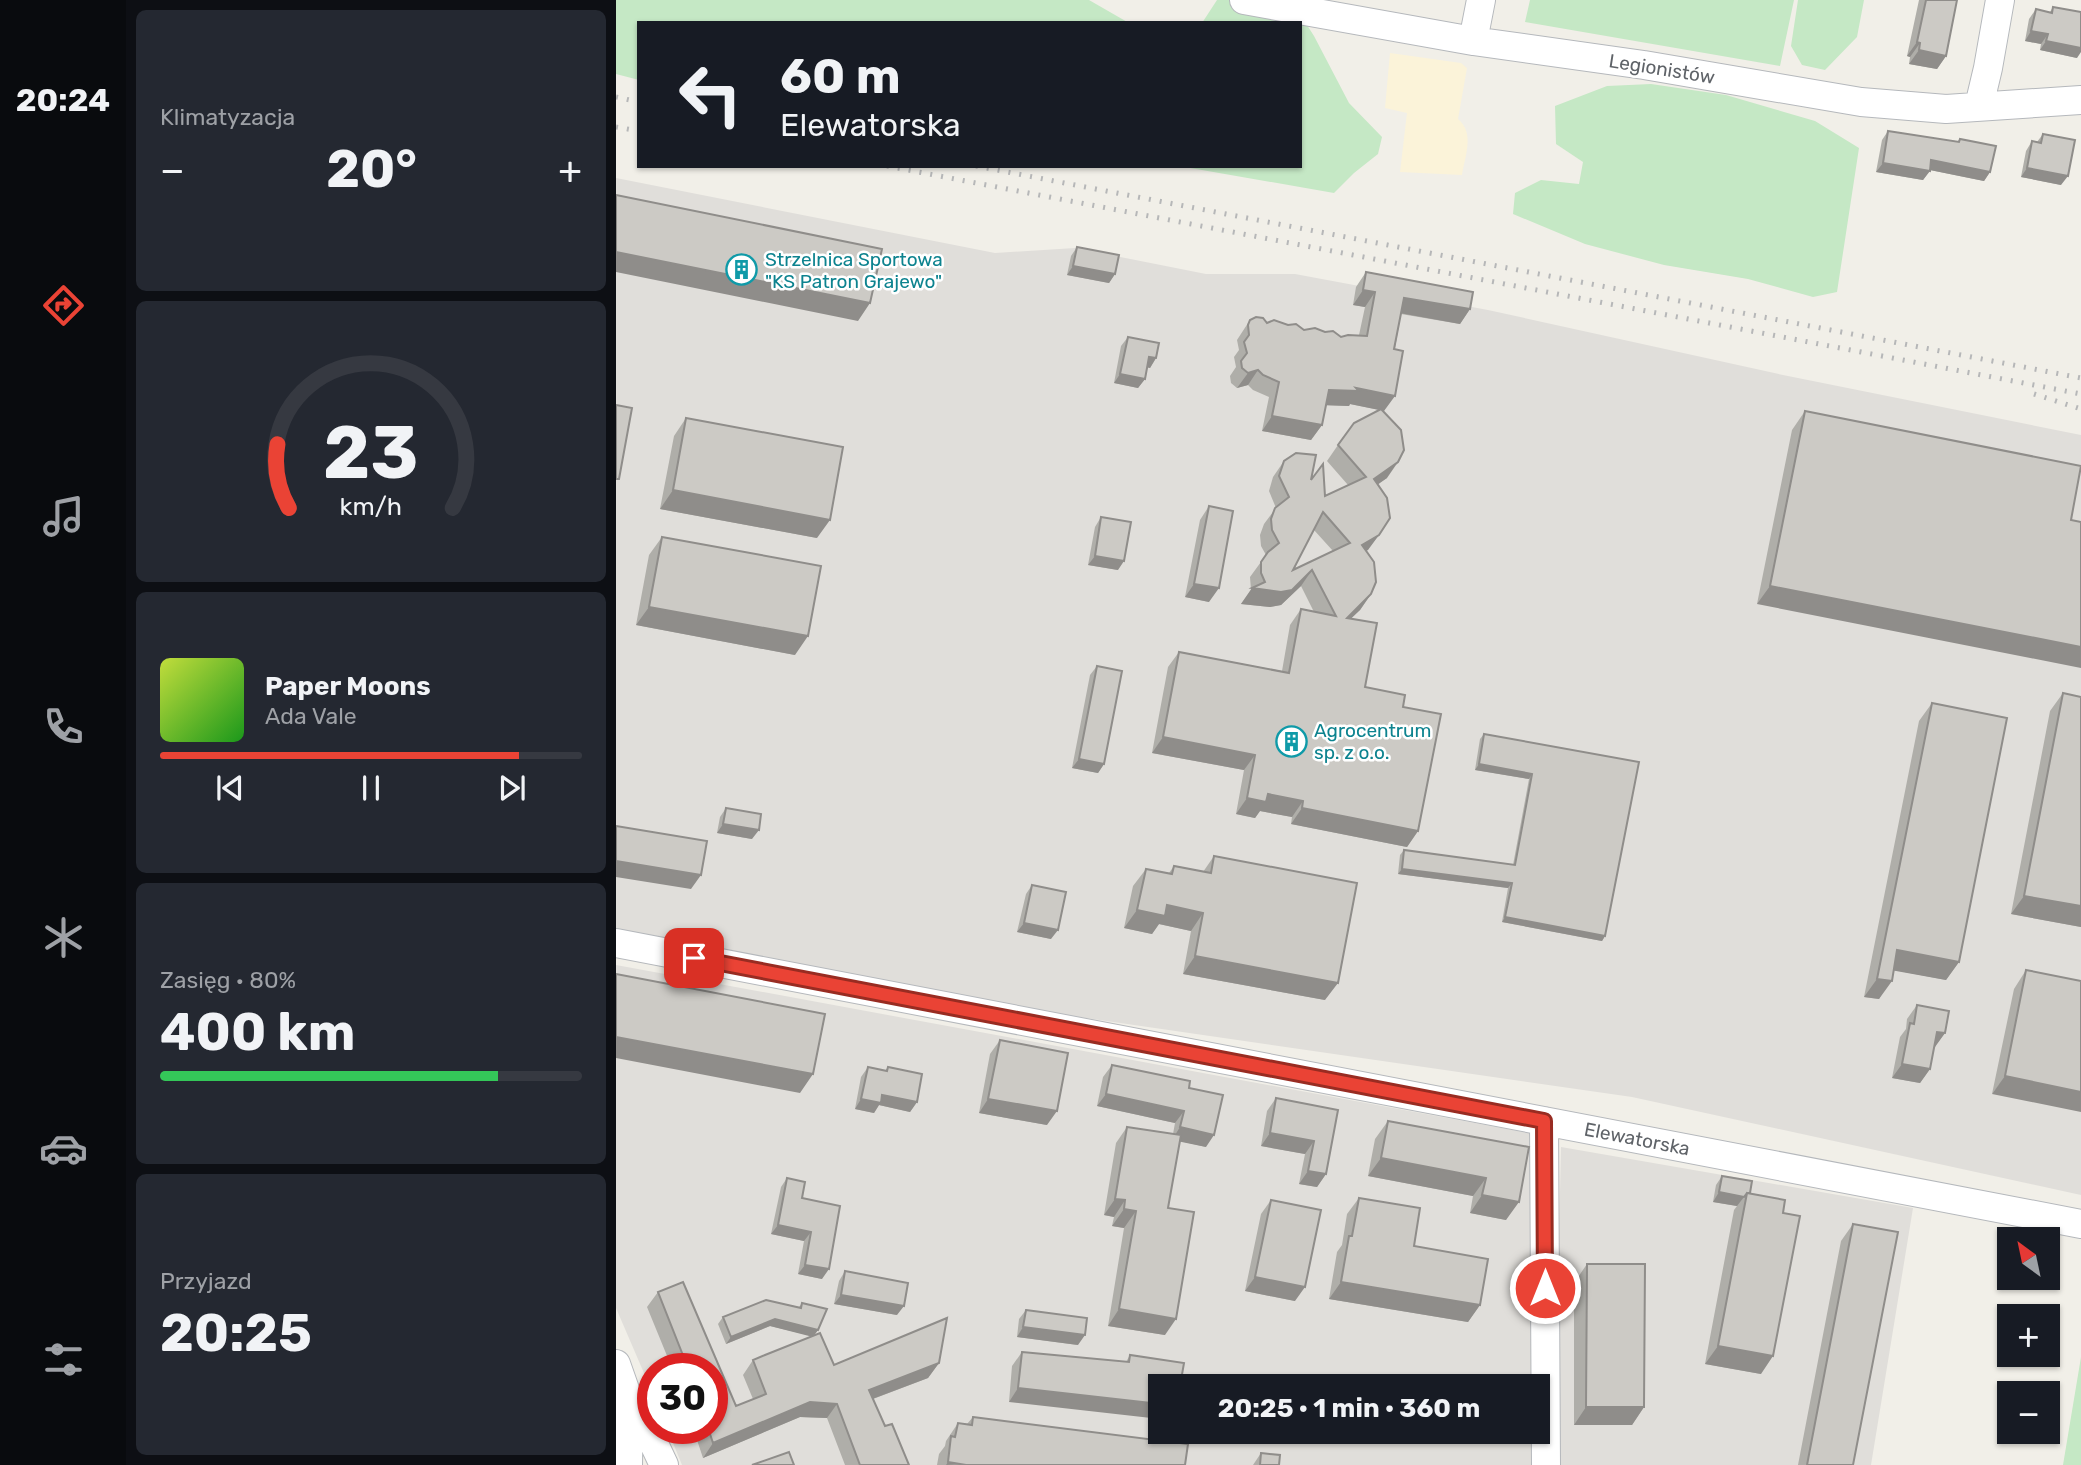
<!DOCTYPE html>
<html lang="pl">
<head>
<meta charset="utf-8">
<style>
	body { margin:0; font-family:Rubik,sans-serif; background:#242831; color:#f1f3f6; height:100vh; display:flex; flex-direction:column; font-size:26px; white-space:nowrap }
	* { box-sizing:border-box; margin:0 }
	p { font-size:23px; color:#9ea1a6 }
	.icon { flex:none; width:38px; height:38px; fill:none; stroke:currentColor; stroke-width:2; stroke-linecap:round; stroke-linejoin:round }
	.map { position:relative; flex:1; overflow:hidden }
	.side { display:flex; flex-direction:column; gap:10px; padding:10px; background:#0d0f14; width:490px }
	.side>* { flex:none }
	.hud { position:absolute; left:21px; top:21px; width:665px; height:147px; border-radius:0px; box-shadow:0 2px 5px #0004; background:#171b24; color:#f1f3f6; overflow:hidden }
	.needle { width:46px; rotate:327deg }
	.fabs { position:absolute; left:1381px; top:1227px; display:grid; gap:14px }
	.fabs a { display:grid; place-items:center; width:63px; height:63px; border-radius:0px; background:#171b24; box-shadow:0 2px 5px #0004; font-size:35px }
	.speed { position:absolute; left:21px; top:1353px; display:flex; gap:14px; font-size:35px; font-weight:700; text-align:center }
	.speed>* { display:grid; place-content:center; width:91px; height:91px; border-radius:50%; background:#171b24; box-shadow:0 2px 5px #0004; line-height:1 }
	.speed .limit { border:10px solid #d22; background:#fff; color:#111 }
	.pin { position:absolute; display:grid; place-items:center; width:60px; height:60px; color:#fff; margin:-30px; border-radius:14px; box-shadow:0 4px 10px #0006 }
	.me { position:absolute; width:77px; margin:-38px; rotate:0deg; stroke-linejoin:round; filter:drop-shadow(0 0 5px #0008) }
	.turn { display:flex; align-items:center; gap:24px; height:147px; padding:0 28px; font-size:32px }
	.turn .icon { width:91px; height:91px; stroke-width:2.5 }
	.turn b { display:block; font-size:49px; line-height:60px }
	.big { font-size:52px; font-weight:700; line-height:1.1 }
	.side .card { flex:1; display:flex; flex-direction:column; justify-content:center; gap:10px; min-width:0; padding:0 24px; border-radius:10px; background:#242831 }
	.side .dial { align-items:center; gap:0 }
	.dial svg { height:182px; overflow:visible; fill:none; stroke:#363941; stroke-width:7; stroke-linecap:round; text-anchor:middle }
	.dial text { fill:#f1f3f6; stroke:none }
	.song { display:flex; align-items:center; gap:21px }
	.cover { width:84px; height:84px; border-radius:10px; background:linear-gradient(135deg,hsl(70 70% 55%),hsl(120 70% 35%)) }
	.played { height:7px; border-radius:4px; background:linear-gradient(90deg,#ea4335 85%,#363941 85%) }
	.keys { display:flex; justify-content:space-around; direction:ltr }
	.heat { display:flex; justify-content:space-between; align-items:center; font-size:38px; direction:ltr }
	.charge { height:10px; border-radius:5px; background:linear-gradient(90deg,#34c759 80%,#363941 0) }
	.trip { position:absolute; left:532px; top:1374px; width:402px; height:70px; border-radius:0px; background:#171b24; box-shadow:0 2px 5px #0004; font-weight:700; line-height:70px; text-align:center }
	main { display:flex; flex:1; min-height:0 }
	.tab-bar { display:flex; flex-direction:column; width:126px; justify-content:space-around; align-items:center; background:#090b0e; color:#9ea1a6 }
	.tab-bar .icon { width:49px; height:49px }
	.tab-bar .current { color:#ea4335 }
	.tab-bar b { font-size:32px; color:#f1f3f6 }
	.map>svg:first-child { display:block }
	.industrial { fill:#e0deda }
	.green { fill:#c5e8c5 }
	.sand { fill:#fbf3d9 }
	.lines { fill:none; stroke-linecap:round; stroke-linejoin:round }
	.minor-casing { stroke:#b5b8bc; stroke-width:30 }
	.minor { stroke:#fff; stroke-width:28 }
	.rail { stroke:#b6b7b8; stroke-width:5; stroke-dasharray:2 9; stroke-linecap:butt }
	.wall { fill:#afaea9; fill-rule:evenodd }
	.shaded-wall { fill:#8f8d8a }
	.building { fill:#cccac5; stroke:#8f8d8a; stroke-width:2; fill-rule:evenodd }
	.route-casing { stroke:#982c22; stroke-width:18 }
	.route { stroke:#ea4335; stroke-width:12 }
	.labels { text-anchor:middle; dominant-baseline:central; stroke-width:5; stroke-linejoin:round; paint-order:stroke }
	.street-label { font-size:19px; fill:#5f6368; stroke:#fff }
	.culture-label { font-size:19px; fill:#0d838f; stroke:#fff; text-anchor:start }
</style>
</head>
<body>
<main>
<nav class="tab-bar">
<b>20:24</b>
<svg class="icon current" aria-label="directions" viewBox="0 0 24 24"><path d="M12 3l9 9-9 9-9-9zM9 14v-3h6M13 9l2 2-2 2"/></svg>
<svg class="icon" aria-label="music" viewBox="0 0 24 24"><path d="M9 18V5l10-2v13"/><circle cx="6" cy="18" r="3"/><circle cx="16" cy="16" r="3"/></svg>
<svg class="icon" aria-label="phone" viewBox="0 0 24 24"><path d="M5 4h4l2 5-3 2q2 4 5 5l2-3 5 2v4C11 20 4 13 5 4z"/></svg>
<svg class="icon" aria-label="climate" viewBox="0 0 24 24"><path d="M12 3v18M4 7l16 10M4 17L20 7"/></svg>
<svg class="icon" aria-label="car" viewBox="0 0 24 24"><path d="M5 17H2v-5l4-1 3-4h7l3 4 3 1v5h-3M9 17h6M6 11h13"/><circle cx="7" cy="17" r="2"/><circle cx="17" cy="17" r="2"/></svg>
<svg class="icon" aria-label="filters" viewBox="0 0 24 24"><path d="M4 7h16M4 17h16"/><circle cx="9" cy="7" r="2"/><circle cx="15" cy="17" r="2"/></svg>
</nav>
<section class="side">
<div class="card"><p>Klimatyzacja</p>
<div class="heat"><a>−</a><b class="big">20°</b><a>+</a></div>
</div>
<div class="card dial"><svg viewBox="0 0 100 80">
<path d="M14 69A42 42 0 1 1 86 69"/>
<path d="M14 69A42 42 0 0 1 9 41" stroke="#ea4335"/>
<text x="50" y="56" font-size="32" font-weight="700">23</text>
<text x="50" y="72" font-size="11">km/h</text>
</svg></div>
<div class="card">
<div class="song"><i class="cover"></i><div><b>Paper Moons</b><p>Ada Vale</p></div></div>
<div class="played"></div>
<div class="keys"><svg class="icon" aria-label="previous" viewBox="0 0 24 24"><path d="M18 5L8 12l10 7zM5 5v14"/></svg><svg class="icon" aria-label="pause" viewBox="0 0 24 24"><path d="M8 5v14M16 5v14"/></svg><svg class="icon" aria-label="next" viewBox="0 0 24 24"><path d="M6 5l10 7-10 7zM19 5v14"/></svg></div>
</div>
<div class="card"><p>Zasięg · 80%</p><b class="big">400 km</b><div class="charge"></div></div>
<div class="card"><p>Przyjazd</p><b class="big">20:25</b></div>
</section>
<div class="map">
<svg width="1465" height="1465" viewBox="0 0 1465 1465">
	<rect width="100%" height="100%" fill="#f1efe8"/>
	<path class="industrial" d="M0,178L379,253L459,248L590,274H679L872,310L1167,375L1465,435V1195L1016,1097L456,1016L0,929Z
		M0,965L913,1133L918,1386H544V1432H919L920,1465H66L51,1428H96V1368H37V1394L0,1308Z
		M945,1147L1297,1208L1255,1465H938Z"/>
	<path class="green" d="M0,0H473L513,23H23V80L0,74Z
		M601,0H675L698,36L733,103L766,137L762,154L738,173L718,193L563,166H684V23H586Z
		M914,0H1178L1164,66L909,22Z
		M1182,0H1248L1241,37L1209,70L1186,65L1175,46Z
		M1035,84L1110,95L1199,121L1243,148L1221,292L1197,297L1132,279L1048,265L969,244L897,214L899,193L925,180L963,184L967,162L940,144L939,106L991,86Z
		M1465,1357V1465H1447Z"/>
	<path class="sand" d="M774,53L845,63L851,68L842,119C859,133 849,156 846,175L784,172L791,113L769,108Z"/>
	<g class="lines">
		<defs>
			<path id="minor" d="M628,0L857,41L1028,65L1245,102L1330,109L1465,100
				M857,41L865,0
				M1363,106L1372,68L1384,0
				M0,943L1465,1224
				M928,1121L930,1465
				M0,1364L13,1401L12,1465
				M13,1401L30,1427L48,1465"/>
		</defs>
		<use href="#minor" class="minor-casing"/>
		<use href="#minor" class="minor"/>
		<path class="rail" d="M0,97L23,102
			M0,127L23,131
			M271,166L1465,394
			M360,166L1465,378
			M1418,394L1465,409"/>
	</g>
	<path class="wall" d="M1303,0H1341L1330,56L1321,69L1293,64L1294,57L1291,56Z
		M1437,7L1461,58L1424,50L1425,44L1409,41L1413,19L1420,9L1434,12Z
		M1272,131L1341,142L1344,139L1374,172L1368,181L1314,170L1307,180L1260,172L1266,140Z
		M1427,134L1445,185L1405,177L1410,151L1416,141L1421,142Z
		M461,247L499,274L493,283L451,275L455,256Z
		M750,272L854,309L844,324L785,314L768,411L765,410L771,478L761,484L763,535L750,551L755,594L744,610L735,618L749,687L787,707L802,831L791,847L675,824L676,817L644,811L639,818L620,814L628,770L536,753L552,667L563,652L666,671L674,625L685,609L698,612L685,586L665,605L654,607L625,604L635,590L634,577L650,555L645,546L644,535L648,524L660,508L653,491L657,477L668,461L695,480L709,496L732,485L711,461L722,445L764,410L734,404L733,406L710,405L706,425L695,440L646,431L653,397L637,390L632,385L621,388L615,383L614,376L620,367L618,357L623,350L621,340L634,320L688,330L709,332L725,337L743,335L749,307L737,305L740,287ZM698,530L717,551L677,570Z
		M512,337L540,358L534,368L531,367L529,379L522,388L498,383L505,346Z
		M1189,411L1455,520L1141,604L1176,430Z
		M70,418L201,538L44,509L58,436Z
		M593,506V602L569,597L584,520Z
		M485,517L502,570L472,565L479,527Z
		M46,537L179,655L20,625L33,555Z
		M481,666L488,764L482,773L456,768L474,675Z
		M1447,693L1465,697V927L1395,914L1434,711Z
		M1316,703L1343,962L1330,980L1278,970L1263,999L1248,997L1303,721Z
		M868,734L1023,762L989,936L986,941L886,922L892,888L782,874L784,855L788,850L897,865L913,779L859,770L864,739Z
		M110,808L136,839L101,833L104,817Z
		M598,856L709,1000L567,974L575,931L543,924L536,934L508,928L517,886L530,869L553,873L558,866L587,872Z
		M416,885L435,939L401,932L410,894Z
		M1410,970L1465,981L1376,1094L1398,989Z
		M1301,1005L1329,1033L1318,1047L1314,1069L1304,1083L1276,1078L1284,1037L1290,1029L1291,1019Z
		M384,1040L431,1125L363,1113L374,1054Z
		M496,1065L573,1088L590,1147L564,1141L552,1208L549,1335L492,1326L508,1228L496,1226L498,1217L488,1215L500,1143L511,1127L557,1134L559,1123L481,1106L487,1077Z
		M252,1067L269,1071L272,1067L301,1102L294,1112L263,1105L258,1113L239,1109L245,1077Z
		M660,1098L722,1110L710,1174L701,1187L683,1184L689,1154L645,1146L651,1111Z
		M772,1121L913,1147L890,1220L854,1213L857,1196L752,1176L759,1139Z
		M1106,1176L1134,1193L1145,1374L1089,1364L1118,1210L1121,1206L1097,1202L1100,1185Z
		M171,1178L186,1198L206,1279L182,1274L188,1241L155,1234L165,1187Z
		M743,1198L864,1305L852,1322L713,1299L721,1252L726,1245L731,1214Z
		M655,1200L679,1301L629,1291L645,1214Z
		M1237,1224V1465H1182L1225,1241Z
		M971,1264L1028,1407L1016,1425H958V1283Z
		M229,1271L281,1315L218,1304L223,1281Z
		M67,1282L120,1406L137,1399L127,1375L137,1360L196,1336L154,1326L110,1344L102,1324L107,1317L150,1300L183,1307L186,1303L211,1309L202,1330L197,1336L204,1333L218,1365L331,1318L323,1363L312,1378L257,1399L269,1426L276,1424L293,1465H229L211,1418L184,1417L87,1458L79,1434L81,1430L80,1428H96V1368H56L31,1307L42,1292Z
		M410,1310L462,1345L401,1337L403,1319Z
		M406,1352L510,1362L514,1355L564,1386L393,1402L396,1366Z
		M357,1417L569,1465H321L323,1454L329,1446L330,1441L342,1423L351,1424Z
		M645,1453L663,1465H637Z"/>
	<path class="shaded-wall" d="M1415,31L1432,34L1425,44L1409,41Z
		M1430,41L1465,48V52L1461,58L1424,50Z
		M1301,42L1304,43L1294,57L1291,56Z
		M1303,50L1330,56L1321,69L1293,64Z
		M1315,160L1374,172L1368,181L1309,169Z
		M1267,163L1314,171L1307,180L1260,172Z
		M1411,168L1452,176L1445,185L1405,177Z
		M0,252L254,303L242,321L0,272Z
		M457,266L499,274L493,283L451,275Z
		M747,290L759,292L749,307L737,305Z
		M788,298L854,309L844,324L778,312Z
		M533,357L540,358L534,368L526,366Z
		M642,370L632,385L621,388L632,373Z
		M504,374L529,379L522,388L498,383Z
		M740,388L779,396L768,411L734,404L733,406L702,405L713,390Z
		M656,416L706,425L695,440L646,431Z
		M782,462L771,478L747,495L758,479Z
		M57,490L214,520L201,538L44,509Z
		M763,535L752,550L735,560L746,545Z
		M479,556L508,561L502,570L472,565Z
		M696,570L685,586L665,605L654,607L625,604L636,588Z
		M578,584L603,588L593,602L569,597Z
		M1154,586L1465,647V668L1141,604Z
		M755,594L744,610L720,633L731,618Z
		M33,607L192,636L179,655L20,625Z
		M547,737L639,755L628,770L536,753Z
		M463,759L488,764L482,773L456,768Z
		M863,764L916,774L913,779L859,770Z
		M652,794L687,801L676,817L644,811L639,818L620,814L631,798Z
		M686,808L802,831L791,847L675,824Z
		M107,824L143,830L136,839L101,833Z
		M0,861L85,875L75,889L0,877Z
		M786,869L896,883L892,888L782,874Z
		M1408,896L1465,906V927L1395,914Z
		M551,905L587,913L575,931L543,924L536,934L508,928L521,910Z
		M889,917L989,936L986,941L886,922Z
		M408,923L442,930L435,939L401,932Z
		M1281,950L1343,962L1330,980L1269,969Z
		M579,956L722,983L709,1000L567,974Z
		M1261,979L1276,981L1263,999L1248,997Z
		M1321,1032L1329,1033L1319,1047L1311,1045Z
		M0,1037L197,1074L184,1093L0,1058Z
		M1286,1064L1314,1069L1304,1083L1276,1078Z
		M1389,1076L1465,1092V1112L1376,1094Z
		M490,1094L568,1111L559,1123L481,1106Z
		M266,1095L301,1102L294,1112L263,1105L258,1113L239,1109L245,1099Z
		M372,1099L441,1111L431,1125L363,1113Z
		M564,1127L598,1135L590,1147L556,1140Z
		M654,1133L698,1141L689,1154L645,1146Z
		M765,1158L870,1178L857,1196L752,1176Z
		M692,1171L710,1174L701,1187L683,1184Z
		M1103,1192L1128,1197L1121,1206L1097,1202Z
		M866,1195L903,1202L890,1220L854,1213Z
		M499,1199L509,1200L498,1217L488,1215Z
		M508,1209L520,1211L508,1228L496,1226Z
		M162,1225L195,1232L188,1241L155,1234Z
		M189,1265L213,1269L206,1279L182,1274Z
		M639,1277L689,1287L679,1301L629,1291Z
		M725,1282L864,1305L852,1322L713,1299Z
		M225,1295L288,1306L281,1315L218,1304Z
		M503,1309L560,1319L549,1335L492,1326Z
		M159,1319L202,1330L197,1337L154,1326L110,1344L115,1337Z
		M407,1327L469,1335L462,1345L401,1337Z
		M1102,1346L1157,1356L1145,1374L1089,1364Z
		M323,1363L312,1378L243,1404L253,1390Z
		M402,1388L544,1404V1419L393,1402Z
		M194,1402L221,1404L211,1418L184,1417L87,1458L97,1443Z
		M970,1407H1028L1016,1425H958Z
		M332,1462L350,1464L330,1465Z"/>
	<path class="building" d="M1310,0H1341L1330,56L1303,50L1304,43L1301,42Z
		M1437,7L1465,12V48L1430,41L1432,34L1415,31L1420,9L1436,13Z
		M1272,131L1343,142L1344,139L1380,146L1374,172L1315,160L1314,171L1267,163Z
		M1427,134L1459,140L1452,176L1411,168L1416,141L1425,143Z
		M0,195L266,249L254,303L0,252Z
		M461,247L503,255L499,274L457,266Z
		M750,272L857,292L854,309L788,298L778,349L787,351L779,396L740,388L743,391L713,390L706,425L656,416L663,382L647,375L642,370L632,373L626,368L625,361L631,353L628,342L633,335L632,325L634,320L640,317L647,318L651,323L658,320L672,325L680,324L688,330L699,328L709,332L717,331L725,337L732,335L751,336L759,292L747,290Z
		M512,337L543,343L540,358L533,357L529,379L504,374Z
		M0,405L16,408L3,479H0Z
		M765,409L785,430L788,450L782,462L758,479L771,498L774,518L763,535L746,545L758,562L760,582L755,594L731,618L761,623L749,687L789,695L787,707L825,714L802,831L686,808L687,801L652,794L650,802L631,798L639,755L547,737L563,652L673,673L685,609L720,616L696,570L676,590L665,592L636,588L649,582L645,573V562L652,552L663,543L656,530L655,519L659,508L673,497L663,476L668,461L680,453L700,455L695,480L707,464L709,496L750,477L722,445L738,423ZM707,512L734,543L677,570Z
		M1189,411L1465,466L1455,520L1465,522V647L1154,586Z
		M70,418L227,447L214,520L57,490Z
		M593,506L617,511L603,588L578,584Z
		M485,517L515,522L508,561L479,556Z
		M46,537L205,566L192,636L33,607Z
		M481,666L506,671L488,764L463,759Z
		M1447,693L1465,697V906L1408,896Z
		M1316,703L1391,718L1343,962L1281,950L1276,981L1261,979Z
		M868,734L1023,762L989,936L889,917L896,883L786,869L788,850L899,865L916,774L863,764Z
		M110,808L145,814L143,830L107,824Z
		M0,826L91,841L85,875L0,861Z
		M598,856L741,883L722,983L579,956L587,913L551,905L549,916L521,910L530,869L556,874L558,866L595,873Z
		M416,885L450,892L442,930L408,923Z
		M1410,970L1465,981V1092L1389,1076Z
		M0,974L209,1014L197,1074L0,1037Z
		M1301,1005L1333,1011L1329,1033L1321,1032L1314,1069L1286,1064L1294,1023L1298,1024Z
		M384,1040L452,1053L441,1111L372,1099Z
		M496,1065L574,1081L573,1088L607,1095L598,1135L564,1127L568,1111L490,1094Z
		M252,1067L271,1071L272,1067L306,1074L301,1102L266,1095L265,1103L245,1099Z
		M660,1098L722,1110L710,1174L692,1171L698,1141L654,1133Z
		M772,1121L913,1147L903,1202L866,1195L870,1178L765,1158Z
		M511,1127L565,1135L552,1208L578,1212L560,1319L503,1309L520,1211L508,1209L509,1200L499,1199Z
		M1106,1176L1136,1181L1134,1193H1131L1128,1197L1103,1192Z
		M171,1178L189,1182L186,1198L224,1206L213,1269L189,1265L195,1232L162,1225Z
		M1131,1193L1169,1200L1167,1213L1184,1216L1157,1356L1102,1346Z
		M743,1198L804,1208L798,1246L872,1259L864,1305L725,1282L733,1236H736Z
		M655,1200L705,1210L689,1287L639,1277Z
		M1237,1224L1282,1232L1237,1465H1191Z
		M971,1264H1029L1028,1407H970Z
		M229,1271L292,1283L288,1306L225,1295Z
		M67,1282L120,1406L150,1394L137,1360L149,1355L204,1333L218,1365L331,1318L323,1363L253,1390L269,1426L276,1424L293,1465H244L221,1404L194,1402L97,1443L92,1428H96V1368H72L42,1292Z
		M150,1300L185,1308L186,1303L211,1309L202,1330L159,1319L115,1337L107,1317Z
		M410,1310L471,1318L469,1335L407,1327Z
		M406,1352L513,1362L514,1355L568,1363L564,1386H544V1404L402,1388Z
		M357,1417L572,1444L569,1465H350L332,1462L335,1436L339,1437L342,1423L356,1425Z
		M173,1452L178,1465H136Z
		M645,1453L664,1455L663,1465H644Z"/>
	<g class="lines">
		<defs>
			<path id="route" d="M78,958L928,1121L929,1288"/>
		</defs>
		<use href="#route" class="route-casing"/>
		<use href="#route" class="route"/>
	</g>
	<defs>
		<symbol id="building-ring" viewBox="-11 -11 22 22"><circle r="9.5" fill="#fff" stroke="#0f9aa8" stroke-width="1.5"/><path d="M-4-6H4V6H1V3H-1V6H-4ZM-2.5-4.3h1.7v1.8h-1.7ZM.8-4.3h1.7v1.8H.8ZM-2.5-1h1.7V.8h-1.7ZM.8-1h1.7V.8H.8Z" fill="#0f9aa8"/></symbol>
	</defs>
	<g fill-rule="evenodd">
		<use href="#building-ring" x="108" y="252" width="35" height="35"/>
		<use href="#building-ring" x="658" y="724" width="35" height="35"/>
	</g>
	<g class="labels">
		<g class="street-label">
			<text transform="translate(1046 69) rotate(9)">Legionistów</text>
			<text transform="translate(1021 1139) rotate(11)">Elewatorska</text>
		</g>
		<g class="culture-label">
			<text x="149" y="259">Strzelnica Sportowa<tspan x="149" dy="22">"KS Patron Grajewo"</tspan></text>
			<text x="698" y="730">Agrocentrum<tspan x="698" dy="22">sp. z o.o.</tspan></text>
		</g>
	</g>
</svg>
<div class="fabs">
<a><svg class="needle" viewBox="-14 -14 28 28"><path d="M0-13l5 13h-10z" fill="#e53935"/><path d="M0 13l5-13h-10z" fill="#9ea1a6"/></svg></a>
<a>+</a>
<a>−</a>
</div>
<div class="speed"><div class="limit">30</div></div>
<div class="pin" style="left:78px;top:958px;background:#d93025"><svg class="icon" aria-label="arrive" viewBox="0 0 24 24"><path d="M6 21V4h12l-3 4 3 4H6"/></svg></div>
<svg class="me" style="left:929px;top:1288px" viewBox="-20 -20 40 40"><circle r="17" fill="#ea4335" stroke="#fff" stroke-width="3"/><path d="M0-11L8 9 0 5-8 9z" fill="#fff"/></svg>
<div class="trip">20:25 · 1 min · 360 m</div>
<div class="hud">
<div class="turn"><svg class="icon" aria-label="left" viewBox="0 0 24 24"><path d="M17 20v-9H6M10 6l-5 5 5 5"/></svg><div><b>60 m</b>Elewatorska</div></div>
</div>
</div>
</main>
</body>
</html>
